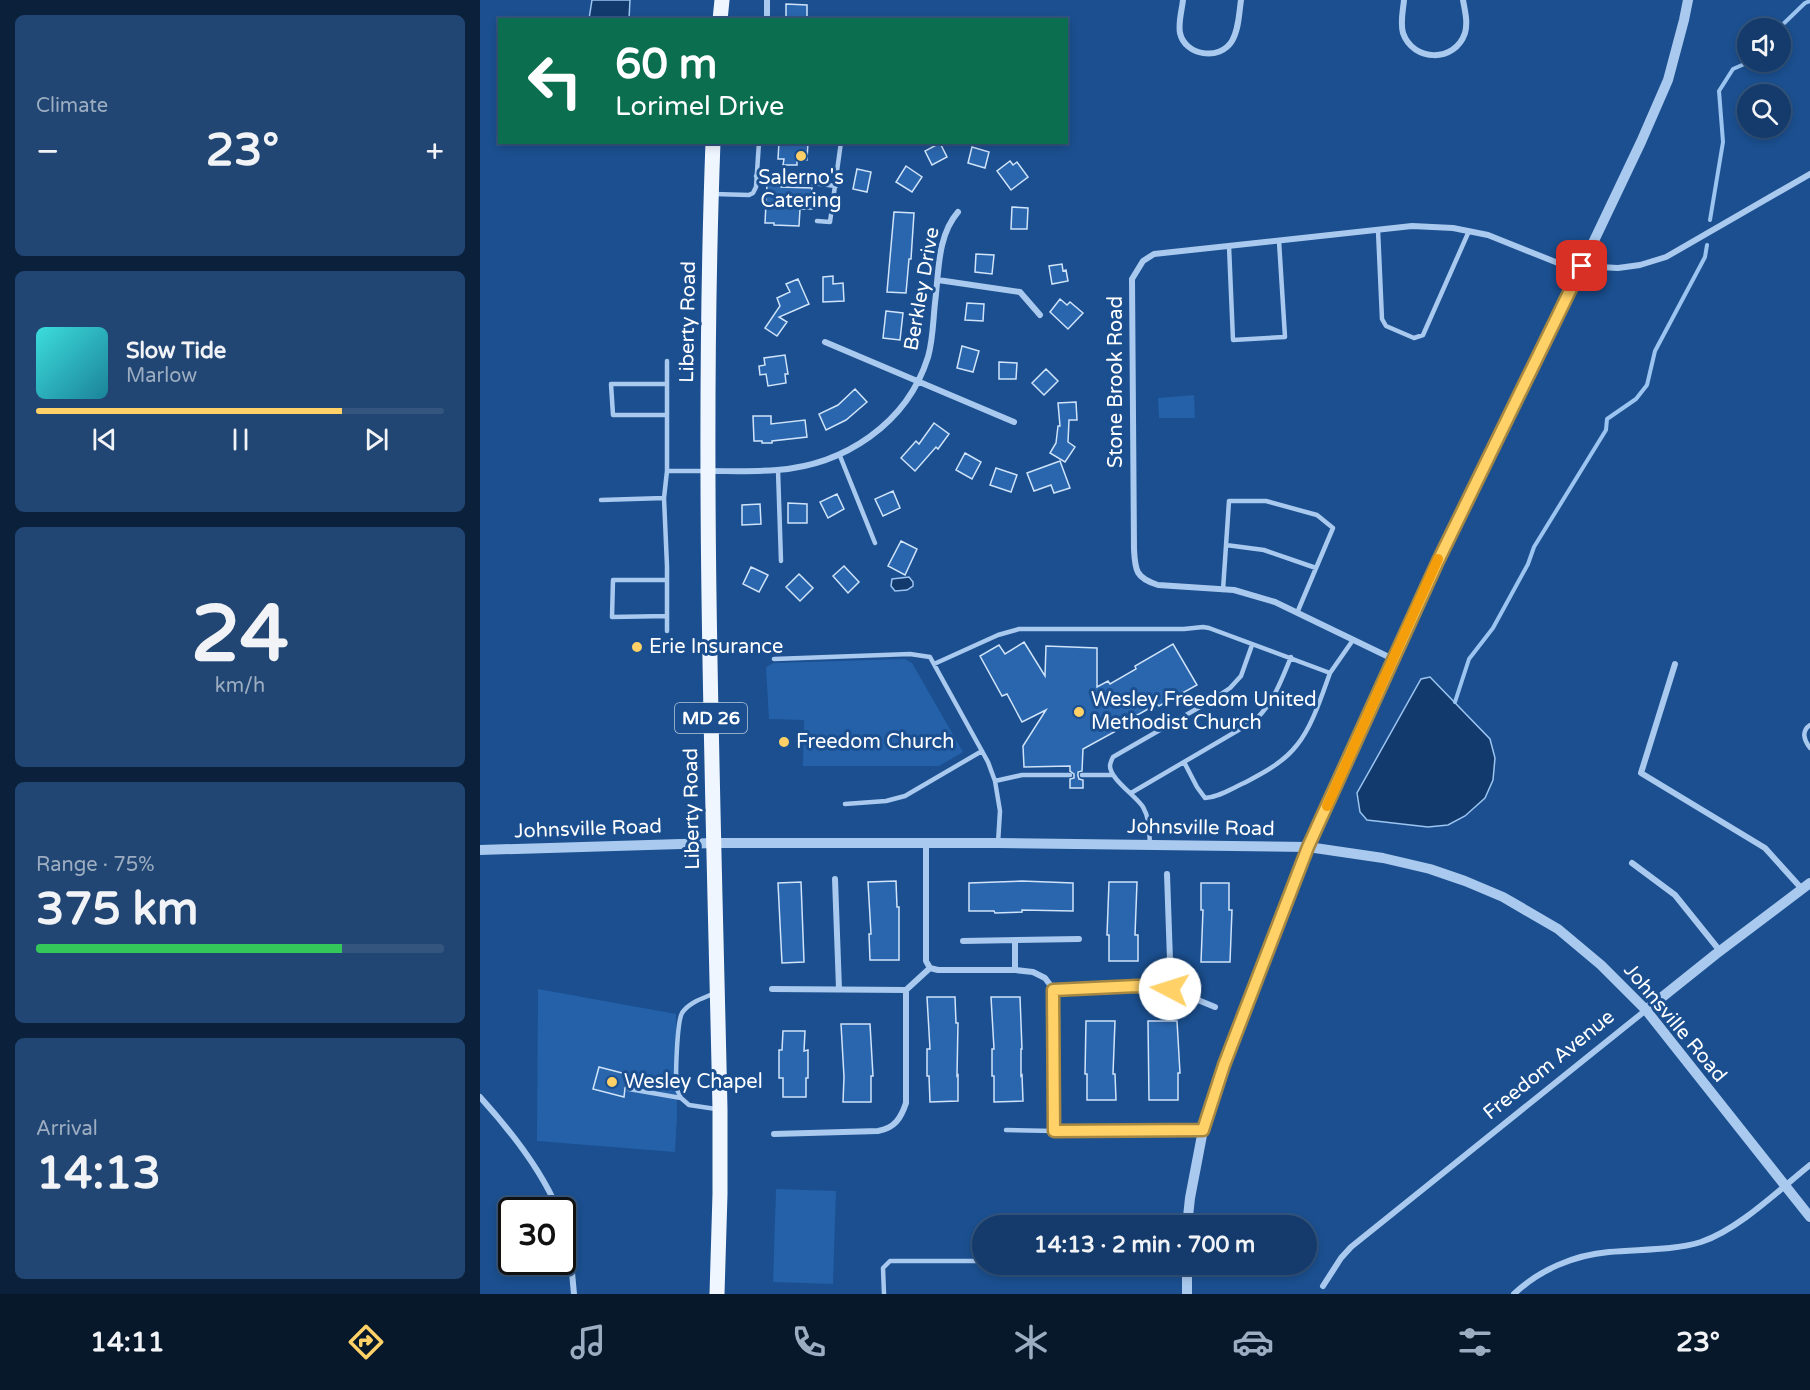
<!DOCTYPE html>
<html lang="en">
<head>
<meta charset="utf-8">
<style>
	body { margin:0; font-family:"Varela Round",sans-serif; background:#214673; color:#f1f3f6; height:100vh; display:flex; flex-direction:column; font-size:22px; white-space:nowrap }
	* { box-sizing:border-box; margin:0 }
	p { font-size:20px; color:#9dadc1 }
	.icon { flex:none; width:33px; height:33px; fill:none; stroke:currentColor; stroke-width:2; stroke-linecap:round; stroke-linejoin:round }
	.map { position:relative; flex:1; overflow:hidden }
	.side { display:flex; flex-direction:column; gap:15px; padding:15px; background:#0b203b; width:480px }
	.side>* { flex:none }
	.guide { position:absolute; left:18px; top:18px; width:570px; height:126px; border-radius:0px; box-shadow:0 3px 9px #0003,0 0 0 2px #33557e; background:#0b6e4f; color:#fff; overflow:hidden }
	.fabs { position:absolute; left:1257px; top:18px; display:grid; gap:12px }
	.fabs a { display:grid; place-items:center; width:54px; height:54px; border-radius:50%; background:#143b6b; box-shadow:0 3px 9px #0003,0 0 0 2px #33557e; font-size:30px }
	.speed { position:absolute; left:18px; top:1197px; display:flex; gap:12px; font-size:30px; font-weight:700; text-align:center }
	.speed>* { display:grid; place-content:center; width:78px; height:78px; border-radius:50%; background:#143b6b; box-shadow:0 3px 9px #0003,0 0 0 2px #33557e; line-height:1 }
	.speed .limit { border:3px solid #111; border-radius:9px; background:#fff; color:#111 }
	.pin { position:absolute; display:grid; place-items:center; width:51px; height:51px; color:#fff; margin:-26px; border-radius:12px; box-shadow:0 3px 9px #0006 }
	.me { position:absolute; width:66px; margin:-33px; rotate:275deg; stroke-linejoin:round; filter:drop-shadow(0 0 4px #0008) }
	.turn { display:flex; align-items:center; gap:21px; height:126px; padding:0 18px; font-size:27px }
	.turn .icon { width:78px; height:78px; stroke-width:2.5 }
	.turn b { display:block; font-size:42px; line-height:51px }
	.big { font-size:45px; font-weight:700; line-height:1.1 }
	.side .tile { flex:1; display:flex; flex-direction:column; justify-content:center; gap:9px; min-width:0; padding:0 21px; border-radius:9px; background:#214673 }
	.side .dial { align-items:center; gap:0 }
	.dial b { font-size:78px; line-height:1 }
	.song { display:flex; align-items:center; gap:18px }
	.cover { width:72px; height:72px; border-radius:9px; background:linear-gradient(135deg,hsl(180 70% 55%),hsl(190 70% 35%)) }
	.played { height:6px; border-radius:3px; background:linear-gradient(90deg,#ffd166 75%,#33557e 75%) }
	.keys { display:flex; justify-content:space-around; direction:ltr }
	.heat { display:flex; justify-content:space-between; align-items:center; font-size:33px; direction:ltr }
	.charge { height:9px; border-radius:4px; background:linear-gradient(90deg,#34c759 75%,#33557e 0) }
	.trip { position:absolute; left:492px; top:1215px; width:345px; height:60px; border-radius:30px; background:#143b6b; box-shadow:0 3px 9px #0003,0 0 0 2px #33557e; font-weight:700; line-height:60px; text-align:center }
	.tab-bar { display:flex; height:96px; justify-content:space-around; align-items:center; background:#08182b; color:#9dadc1 }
	.tab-bar .icon { width:42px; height:42px }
	.tab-bar .on { color:#ffd166 }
	.tab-bar b { font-size:27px; color:#f1f3f6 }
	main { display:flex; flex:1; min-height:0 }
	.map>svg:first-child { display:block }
	.green { fill:#2461a8 }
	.water { fill:#123a6d; stroke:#9cc4f0; stroke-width:1.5 }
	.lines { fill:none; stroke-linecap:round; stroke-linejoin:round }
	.stream { stroke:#9cc4f0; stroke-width:4 }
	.building { fill:#2a66ad; stroke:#cfe3fa; stroke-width:1.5 }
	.service { stroke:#a9c9ee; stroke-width:4.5 }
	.minor { stroke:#a9c9ee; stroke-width:6 }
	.tertiary { stroke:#a9c9ee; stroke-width:10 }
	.primary { stroke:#f0f6ff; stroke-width:15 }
	.route-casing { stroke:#a68842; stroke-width:15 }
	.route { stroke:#ffd166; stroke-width:10 }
	.slow { stroke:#f59e0b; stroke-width:10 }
	.poi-dot { fill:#ffd166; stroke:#1b4f8f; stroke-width:2 }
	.labels { text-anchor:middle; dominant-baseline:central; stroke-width:6; stroke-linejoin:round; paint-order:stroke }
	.shield { fill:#1b4f8f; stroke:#bbcadd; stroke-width:1.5 }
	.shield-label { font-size:18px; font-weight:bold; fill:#fff }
	.poi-label { font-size:20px; fill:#fff; stroke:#1b4f8f; text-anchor:start }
	.street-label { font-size:20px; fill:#fff; stroke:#1b4f8f }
</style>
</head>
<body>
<main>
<section class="side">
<div class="tile"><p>Climate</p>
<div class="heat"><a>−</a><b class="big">23°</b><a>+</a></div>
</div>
<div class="tile">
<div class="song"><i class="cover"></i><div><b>Slow Tide</b><p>Marlow</p></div></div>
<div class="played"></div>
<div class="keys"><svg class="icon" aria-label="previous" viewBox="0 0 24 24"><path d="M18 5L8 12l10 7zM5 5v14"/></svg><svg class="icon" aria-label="pause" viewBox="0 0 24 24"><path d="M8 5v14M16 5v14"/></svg><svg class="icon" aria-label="next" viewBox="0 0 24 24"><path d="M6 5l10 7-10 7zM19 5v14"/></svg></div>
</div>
<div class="tile dial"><b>24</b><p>km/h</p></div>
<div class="tile"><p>Range · 75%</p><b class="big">375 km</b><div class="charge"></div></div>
<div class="tile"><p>Arrival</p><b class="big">14:13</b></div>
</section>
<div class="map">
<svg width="1330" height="1294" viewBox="0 0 1330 1294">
	<rect width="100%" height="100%" fill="#1b4f8f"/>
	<path class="green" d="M714,395L715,418H679L678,398Z
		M425,659L432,663L483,752L459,766H323L324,720L289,719L286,667L294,663Z
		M58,989L196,1014L197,1116L195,1152L57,1141Z
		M296,1189L356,1191L353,1284L293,1282Z"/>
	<path class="water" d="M112,0H150L149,19H109Z
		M429,577L433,582V586L427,590L415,591L411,586L412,579Z
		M950,677L1010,739L1015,758L1013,780L1005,798L985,816L968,825L948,827L887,820L880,812L877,793L941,679Z"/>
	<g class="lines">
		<path class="stream" d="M1299,28L1325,3L1330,1
			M1300,32L1304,40L1300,43
			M1230,220L1243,142L1239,91L1253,69L1269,62
			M975,702L989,659L1013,628L1048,564L1054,547L1126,430L1127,419L1156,399L1167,385L1175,351L1225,257L1227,245"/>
	</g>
	<path class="building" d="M306,4L327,5V20H306Z
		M299,142H328L327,160L317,159V165H303L304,159H298Z
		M460,143L467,157L452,165L445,151Z
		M492,147L509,152L505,168L488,163Z
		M530,161L533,165L537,162L548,177L531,190L517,171Z
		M426,166L442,177L432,192L416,182Z
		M377,169L391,172L387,192L373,189Z
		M287,184H301V187L332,188V209H320L319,226L294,225V223H285Z
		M532,207L548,208L547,229H531Z
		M414,212L434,213L431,259H429L426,293L407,292Z
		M496,254L514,255L512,274L495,272Z
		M582,264L583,271L586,270L588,281L572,284L569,266Z
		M353,276V284L363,283L364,301L343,302V277Z
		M318,279L329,304L299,317L307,322L297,336L285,328L300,306L297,298L310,292L306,284Z
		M580,299L587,305L590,302L603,313L588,329L570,312Z
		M487,303L504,304L503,321L485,320Z
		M406,311L423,313L420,340L403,338Z
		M482,346L499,351L493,372L477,368Z
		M305,355L308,374H305L306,383L288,386L286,374L280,375L279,366L285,365L284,358Z
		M519,362L537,363L536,379H519Z
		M566,369L578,381L564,395L552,383Z
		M375,389L387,402L366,420L346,430L339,414L358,405Z
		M596,402L597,420H589L588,442L595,447L585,462L570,453L576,443L578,426H580L578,403Z
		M273,416H291V424L325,420L327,437L292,441V443H282V441H274Z
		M454,423L469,434L458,449L456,447L435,471L421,458L436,441L439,444Z
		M485,453L501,462L492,479L476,470Z
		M580,461L590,488L574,493L571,485L554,491L547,473Z
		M516,468L537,475L531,492L510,485Z
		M413,491L420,508L403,516L395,499Z
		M357,494L364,509L348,518L340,502Z
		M308,503L327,504V523H308Z
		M280,504L281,524L262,525V505Z
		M421,541L437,549L425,575L408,566Z
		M364,566L379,582L368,593L353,576Z
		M271,567L288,575L279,592L263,584Z
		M319,574L333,588L320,601L306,587Z
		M544,642L565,676L566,646L617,648V687L628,681L630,684L656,669L655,666L693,644L717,685L679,706L677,704L634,728L636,731L603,749L602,771L598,772V776L599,779L603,780V788H590V779L594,778V774L590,771V766L544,767L543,746L566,710L542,722L527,694L522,696L500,656L519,645L525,654Z
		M416,881L417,907H419V960H390L389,934H391L388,882Z
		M542,881L593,883V911L542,910V912L515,913L514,911H489V883Z
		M321,882L324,962L302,963L298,883Z
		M629,882H657L655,935H658V961H629V935H627Z
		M721,883H749V910H752L750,962H721L723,910H721Z
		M447,997H475L476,1023H478L477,1076L478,1075V1101L450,1102L449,1076H447V1049H450Z
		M511,997H540L542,1049H541V1076L542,1075L543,1101L514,1102V1076H512V1049H514Z
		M606,1021H635L633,1074H635L636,1100H607V1074H605Z
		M668,1021H697L700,1073H698V1100H669Z
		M361,1024H390L393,1076H391V1102H363L364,1077Z
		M303,1031H325L324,1051L328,1050V1078H326V1097H303V1078H299V1050H302Z
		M119,1067L150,1075L147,1085L145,1088L144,1097L113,1089Z"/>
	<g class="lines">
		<path class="service" d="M276,176L356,186
			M234,194L269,195L273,193L276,187L279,142
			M337,221L350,222L361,142
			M898,230L902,319L906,326L934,338L943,335L989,231
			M749,246L753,340L805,337L799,241
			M187,415H133L131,384H187
			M360,456L395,543
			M298,470L301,561
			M187,471H225
			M121,500L184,498
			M746,545L784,550L836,568
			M743,590L749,501H786L837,515L853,528L817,613
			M187,616L132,617L133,580H187
			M187,631V566L184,498L187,471V361
			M294,659L430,654L450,657L508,762L515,781L520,811L518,843
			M454,664L518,635L539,629H704L723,627L729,628L850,673L873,640
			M1330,725C1321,731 1324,740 1330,748
			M704,762L717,787L725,798C739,797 751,789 764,783C783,773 803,763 817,745C832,727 842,695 850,673
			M602,775H633
			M515,781L542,775H590
			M651,793L774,721C793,704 801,681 811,657
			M365,804L406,801L425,796L502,751
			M670,845C669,832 670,819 663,807C656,796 630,779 630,766C630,764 632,759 633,757L732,700L750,688L761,676L772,645
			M149,1089L201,1098L209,1105L236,1109
			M201,1098C200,1095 198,1093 197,1089C195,1078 197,1022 202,1013C209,1002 224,998 235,993
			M526,1130L574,1131
			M649,1226L672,1219L707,1217
			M404,1294L403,1268L410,1261H502"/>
		<path class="minor" d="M287,0V20
			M703,0C702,10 698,22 700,33C705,56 740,61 752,41C759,29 759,13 761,0
			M924,0C923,11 920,22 923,33C933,62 975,63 985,33C988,22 985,11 983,0
			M458,280L540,292L560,315
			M345,342L534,422
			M228,471C251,471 274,472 297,470C364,465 427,424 448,357C453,340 453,321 455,303C459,272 457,236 478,212
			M913,659L795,602L754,590L678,585C656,578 655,571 654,549L652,279L663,261L674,254L932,226L973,228L1008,235L1083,265L1138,268L1160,265L1186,257L1330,174
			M1195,664L1161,773L1285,848L1322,889
			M446,843V961L450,968
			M1152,863L1195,895L1240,951
			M687,874L691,989
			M355,879L359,989
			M535,940V970
			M483,941L599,939
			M450,968L458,970H535L553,972L565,978L574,990V1131L723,1130
			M292,989L426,990L450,968
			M574,990L657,986L691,989L735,1007
			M0,1097C30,1130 61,1169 78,1210
			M294,1134L398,1131C415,1128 421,1118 426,1103V990
			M82,1221L90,1251L94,1294
			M843,1286L861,1258L871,1247L1166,1010
			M1034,1294C1059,1270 1094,1255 1129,1252C1159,1249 1191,1251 1221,1242C1258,1230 1299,1190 1330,1165"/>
		<path class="tertiary" d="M0,850L234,843H518L828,847L903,858L950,869L985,881L1023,897L1078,929L1121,965L1166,1010L1330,1217
			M1166,1010L1236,954L1330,883
			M707,1226L710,1198L723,1130L729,1107L828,847L958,561L1102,266L1161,142L1188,80L1204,20L1208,0
			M707,1294V1264"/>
		<path class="primary" d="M240,20L242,0
			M233,142C221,465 233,787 240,1109V1194L237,1294"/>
	</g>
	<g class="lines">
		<defs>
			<path id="route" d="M690,989L657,986L573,990L574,1131L723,1130L744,1065L828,847L958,561L1102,266"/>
		</defs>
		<use href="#route" class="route-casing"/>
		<use href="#route" class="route"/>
		<path class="slow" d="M847,806L958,559"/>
	</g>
	<g class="poi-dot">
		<circle cx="321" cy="156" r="6"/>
		<circle cx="157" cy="647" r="6"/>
		<circle cx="599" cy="712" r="6"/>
		<circle cx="304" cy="742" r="6"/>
		<circle cx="132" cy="1082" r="6"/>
	</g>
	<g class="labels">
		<rect class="shield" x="195" y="703" width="72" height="30" rx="4.5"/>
		<g class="shield-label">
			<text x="231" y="718">MD 26</text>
		</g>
		<g class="poi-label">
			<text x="321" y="178" text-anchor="middle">Salerno's<tspan x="321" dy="23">Catering</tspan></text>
			<text x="169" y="647">Erie Insurance</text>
			<text x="611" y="700">Wesley Freedom United<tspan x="611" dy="23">Methodist Church</tspan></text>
			<text x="316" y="742">Freedom Church</text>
			<text x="144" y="1082">Wesley Chapel</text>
		</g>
		<g class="street-label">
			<text transform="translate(442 289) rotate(-80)">Berkley Drive</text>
			<text transform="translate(208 322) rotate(-89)">Liberty Road</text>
			<text transform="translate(636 382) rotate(-90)">Stone Brook Road</text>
			<text transform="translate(212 809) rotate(-91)">Liberty Road</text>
			<text transform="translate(721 828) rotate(1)">Johnsville Road</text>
			<text transform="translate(108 829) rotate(-2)">Johnsville Road</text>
			<text transform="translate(1195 1023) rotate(50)">Johnsville Road</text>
			<text transform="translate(1069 1065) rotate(-39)">Freedom Avenue</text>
		</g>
	</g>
</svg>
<div class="fabs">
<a><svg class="icon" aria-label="sound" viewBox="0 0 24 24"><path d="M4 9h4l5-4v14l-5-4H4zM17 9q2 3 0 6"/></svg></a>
<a><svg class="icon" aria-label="search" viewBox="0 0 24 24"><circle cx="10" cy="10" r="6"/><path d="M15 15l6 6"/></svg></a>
</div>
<div class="speed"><div class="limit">30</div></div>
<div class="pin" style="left:1102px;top:266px;background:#d93025"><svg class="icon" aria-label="arrive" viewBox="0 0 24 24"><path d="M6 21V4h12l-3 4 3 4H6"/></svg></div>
<svg class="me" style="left:690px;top:989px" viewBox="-20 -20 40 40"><circle r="19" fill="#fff"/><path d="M0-13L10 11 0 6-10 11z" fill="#ffd166"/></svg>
<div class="trip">14:13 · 2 min · 700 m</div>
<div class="guide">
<div class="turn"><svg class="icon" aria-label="left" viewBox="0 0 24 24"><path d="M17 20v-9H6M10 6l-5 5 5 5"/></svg><div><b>60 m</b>Lorimel Drive</div></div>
</div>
</div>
</main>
<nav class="tab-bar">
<b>14:11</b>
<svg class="icon on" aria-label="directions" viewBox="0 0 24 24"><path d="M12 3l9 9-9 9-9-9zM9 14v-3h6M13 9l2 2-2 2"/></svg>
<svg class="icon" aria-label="music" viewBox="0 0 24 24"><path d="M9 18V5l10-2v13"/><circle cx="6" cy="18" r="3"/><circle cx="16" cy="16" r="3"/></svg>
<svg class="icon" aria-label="phone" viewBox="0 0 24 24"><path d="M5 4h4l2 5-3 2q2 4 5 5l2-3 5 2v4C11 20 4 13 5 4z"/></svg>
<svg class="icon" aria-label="climate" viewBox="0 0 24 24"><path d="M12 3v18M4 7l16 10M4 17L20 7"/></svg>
<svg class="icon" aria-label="car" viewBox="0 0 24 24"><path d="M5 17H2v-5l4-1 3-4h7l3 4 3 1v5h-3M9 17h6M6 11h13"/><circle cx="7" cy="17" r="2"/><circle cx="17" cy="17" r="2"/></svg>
<svg class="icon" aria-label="filters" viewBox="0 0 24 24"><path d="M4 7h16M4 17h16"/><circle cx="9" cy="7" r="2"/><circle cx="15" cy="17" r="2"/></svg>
<b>23°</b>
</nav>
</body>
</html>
